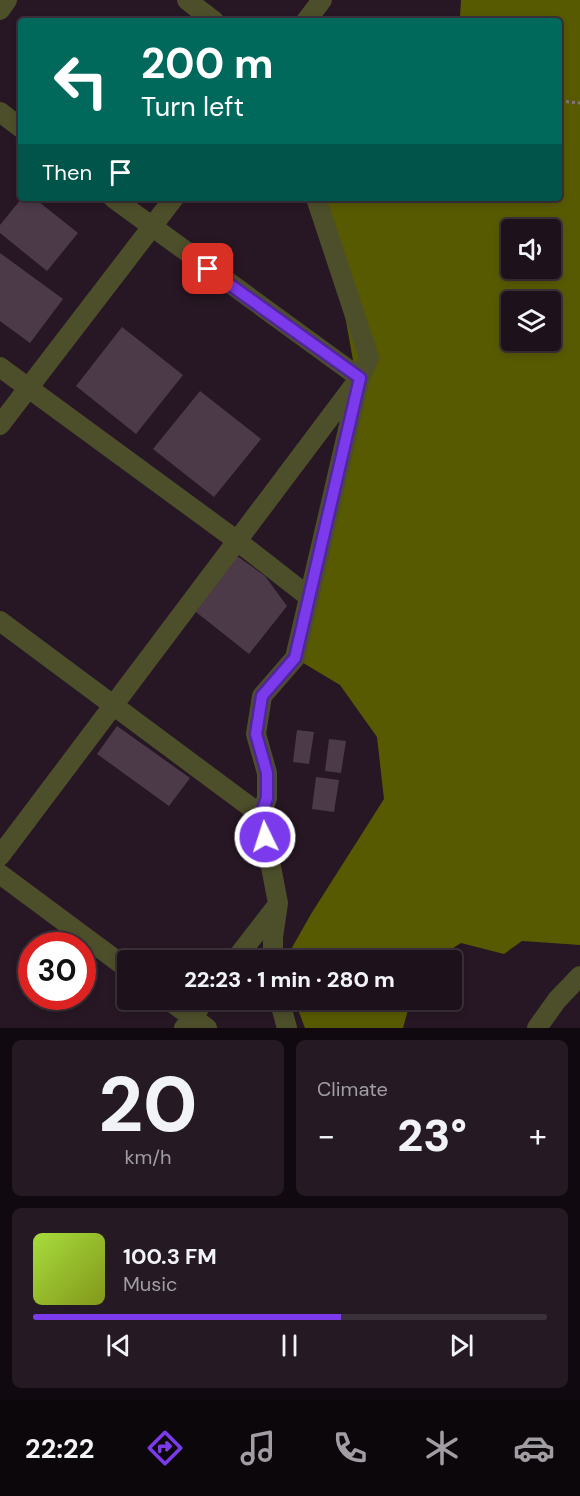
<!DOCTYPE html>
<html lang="en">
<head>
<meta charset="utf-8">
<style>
	body { margin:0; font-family:"DM Sans",sans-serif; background:#251a24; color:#f1f3f6; height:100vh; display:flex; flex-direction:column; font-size:22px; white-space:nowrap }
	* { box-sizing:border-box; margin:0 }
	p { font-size:20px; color:#a09da3 }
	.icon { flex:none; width:33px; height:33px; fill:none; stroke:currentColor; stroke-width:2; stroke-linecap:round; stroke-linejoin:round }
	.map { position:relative; height:1028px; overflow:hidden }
	.sheet { display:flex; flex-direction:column; gap:12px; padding:12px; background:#10090f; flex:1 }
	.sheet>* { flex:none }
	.banner { position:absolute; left:18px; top:18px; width:544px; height:183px; border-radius:6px; box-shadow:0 3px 9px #0003,0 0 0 2px #3b313a; background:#00695c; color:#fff; overflow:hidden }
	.tools { position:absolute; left:501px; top:219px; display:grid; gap:12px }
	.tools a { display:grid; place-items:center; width:60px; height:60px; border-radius:6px; background:#1d111b; box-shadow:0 3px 9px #0003,0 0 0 2px #3b313a; font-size:30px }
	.speed { position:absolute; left:18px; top:932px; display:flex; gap:12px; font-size:30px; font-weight:700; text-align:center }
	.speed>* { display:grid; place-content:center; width:78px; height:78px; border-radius:50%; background:#1d111b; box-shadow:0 3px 9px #0003,0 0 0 2px #3b313a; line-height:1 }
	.speed .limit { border:9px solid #d22; background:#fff; color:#111 }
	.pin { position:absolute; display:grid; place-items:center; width:51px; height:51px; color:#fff; margin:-26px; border-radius:12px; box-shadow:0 3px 9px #0006 }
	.me { position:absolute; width:66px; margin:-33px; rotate:356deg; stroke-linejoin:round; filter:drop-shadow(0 0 4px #0008) }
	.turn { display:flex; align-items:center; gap:21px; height:126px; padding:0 24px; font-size:27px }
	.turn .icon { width:78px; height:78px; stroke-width:2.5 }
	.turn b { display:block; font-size:42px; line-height:51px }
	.then { display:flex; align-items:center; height:57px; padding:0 24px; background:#0003; gap:12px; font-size:22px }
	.big { font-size:45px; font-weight:800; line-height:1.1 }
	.sheet .widget { flex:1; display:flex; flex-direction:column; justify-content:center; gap:9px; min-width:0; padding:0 21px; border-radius:9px; background:#251a24 }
	.sheet .dial { align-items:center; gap:0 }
	.dial b { font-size:78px; line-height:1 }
	.song { display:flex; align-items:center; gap:18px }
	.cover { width:72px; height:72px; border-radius:9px; background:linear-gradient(135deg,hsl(80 70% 55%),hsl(70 70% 35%)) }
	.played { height:6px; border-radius:3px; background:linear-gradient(90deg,#7c3aed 60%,#3b313a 60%) }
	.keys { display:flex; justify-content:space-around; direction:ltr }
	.heat { display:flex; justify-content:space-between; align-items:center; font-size:33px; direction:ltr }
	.sheet .tiles { flex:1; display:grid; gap:12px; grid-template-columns:1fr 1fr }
	.widget:last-child { grid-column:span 2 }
	.trip { position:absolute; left:117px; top:950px; width:345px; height:60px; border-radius:6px; background:#1d111b; box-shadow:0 3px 9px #0003,0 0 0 2px #3b313a; font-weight:800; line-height:60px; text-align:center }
	.menu { display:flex; height:96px; justify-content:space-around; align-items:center; background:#0c070b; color:#a09da3 }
	.menu .icon { width:42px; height:42px }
	.menu .on { color:#7c3aed }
	.menu b { font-size:27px; color:#f1f3f6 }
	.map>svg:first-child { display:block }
	.forest { fill:#585a02; fill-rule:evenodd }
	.building { fill:#4d3a49 }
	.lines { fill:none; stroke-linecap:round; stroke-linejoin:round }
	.path { stroke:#82747f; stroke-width:3; stroke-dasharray:3 3; stroke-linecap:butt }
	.minor { stroke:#4d4f2b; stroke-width:20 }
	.route-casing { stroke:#51269a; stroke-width:15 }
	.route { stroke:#7c3aed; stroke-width:10 }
</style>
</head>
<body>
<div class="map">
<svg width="580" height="1028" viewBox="0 0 580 1028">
	<rect width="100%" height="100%" fill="#271724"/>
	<path class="forest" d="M461,0H580V945L522,941L504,954L461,943L434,960H285L311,914L384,799L377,737L340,685L295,658L358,388L324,198H560V21H456L460,17ZM512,230H550V268H512ZM512,302H550V340H512Z
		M294,999H411L403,1028H305Z"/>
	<path class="building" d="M22,198H34L78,233L47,271L0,233V225Z
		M0,253L63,299L30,343L0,321Z
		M122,327L183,375L136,434L76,386Z
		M200,391L261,439L214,497L153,449Z
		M237,556L265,576L287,606L249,654L196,612Z
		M117,726L190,778L169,806L97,754Z
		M297,730L314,732L309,764L293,762Z
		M329,739L346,741L341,773L325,771Z
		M316,777L339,780L334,812L312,809Z"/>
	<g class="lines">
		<path class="path" d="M560,101L580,103"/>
		<path class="minor" d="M187,0L214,21
			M0,10L7,0
			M306,21L322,0
			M0,112L21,128
			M113,198L360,378
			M0,367L236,540L309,597
			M0,425L174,198
			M0,621L261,815
			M0,856L355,384
			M0,874L128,969
			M235,960L276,907
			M273,960V937L278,903L261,815L267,798V773L256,734L262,696L295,658L360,378L369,358L316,198
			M167,999L207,1028
			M279,999L287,1028
			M184,1028L206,999
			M537,1028L557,1000L580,976"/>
	</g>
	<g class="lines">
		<defs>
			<path id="route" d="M208,269L360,378L295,658L262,696L256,734L267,773V798L261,815L265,837"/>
		</defs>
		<use href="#route" class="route-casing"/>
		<use href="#route" class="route"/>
	</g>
</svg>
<div class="tools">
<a><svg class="icon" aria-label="sound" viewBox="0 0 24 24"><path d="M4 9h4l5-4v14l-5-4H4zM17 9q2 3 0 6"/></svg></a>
<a><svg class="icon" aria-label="layers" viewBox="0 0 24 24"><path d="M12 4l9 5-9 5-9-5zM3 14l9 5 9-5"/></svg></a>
</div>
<div class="speed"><div class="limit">30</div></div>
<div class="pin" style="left:208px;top:269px;background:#d93025"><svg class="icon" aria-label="arrive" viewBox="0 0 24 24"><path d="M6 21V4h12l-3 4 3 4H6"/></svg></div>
<svg class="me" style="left:265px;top:837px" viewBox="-20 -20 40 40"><circle r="17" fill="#7c3aed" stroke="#fff" stroke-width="3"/><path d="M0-11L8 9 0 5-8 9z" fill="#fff"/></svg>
<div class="trip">22:23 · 1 min · 280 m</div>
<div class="banner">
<div class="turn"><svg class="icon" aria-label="left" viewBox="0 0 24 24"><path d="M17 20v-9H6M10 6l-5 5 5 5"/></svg><div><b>200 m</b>Turn left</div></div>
<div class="then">Then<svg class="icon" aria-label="arrive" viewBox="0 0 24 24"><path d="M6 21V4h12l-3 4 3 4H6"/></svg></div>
</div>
</div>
<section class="sheet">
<div class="tiles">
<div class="widget dial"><b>20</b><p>km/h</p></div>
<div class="widget"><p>Climate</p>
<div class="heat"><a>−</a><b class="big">23°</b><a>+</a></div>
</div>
<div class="widget">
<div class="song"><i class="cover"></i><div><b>100.3 FM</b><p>Music</p></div></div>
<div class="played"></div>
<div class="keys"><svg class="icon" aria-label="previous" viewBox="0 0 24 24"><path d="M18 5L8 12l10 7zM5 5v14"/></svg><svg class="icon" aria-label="pause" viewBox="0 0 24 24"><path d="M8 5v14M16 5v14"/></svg><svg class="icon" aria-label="next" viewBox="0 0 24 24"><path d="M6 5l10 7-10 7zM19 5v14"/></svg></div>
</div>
</div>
</section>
<nav class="menu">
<b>22:22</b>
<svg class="icon on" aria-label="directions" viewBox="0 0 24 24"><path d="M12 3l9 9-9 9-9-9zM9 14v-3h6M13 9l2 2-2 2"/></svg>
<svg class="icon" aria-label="music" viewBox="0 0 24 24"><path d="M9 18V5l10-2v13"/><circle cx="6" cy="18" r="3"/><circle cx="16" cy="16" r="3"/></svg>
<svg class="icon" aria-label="phone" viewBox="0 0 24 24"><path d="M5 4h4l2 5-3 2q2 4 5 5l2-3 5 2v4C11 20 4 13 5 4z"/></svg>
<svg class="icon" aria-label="climate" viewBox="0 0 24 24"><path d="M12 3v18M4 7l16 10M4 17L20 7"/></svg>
<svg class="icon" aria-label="car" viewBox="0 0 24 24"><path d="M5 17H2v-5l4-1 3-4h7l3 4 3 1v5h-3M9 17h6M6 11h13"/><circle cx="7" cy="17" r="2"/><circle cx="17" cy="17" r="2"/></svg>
</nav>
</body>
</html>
